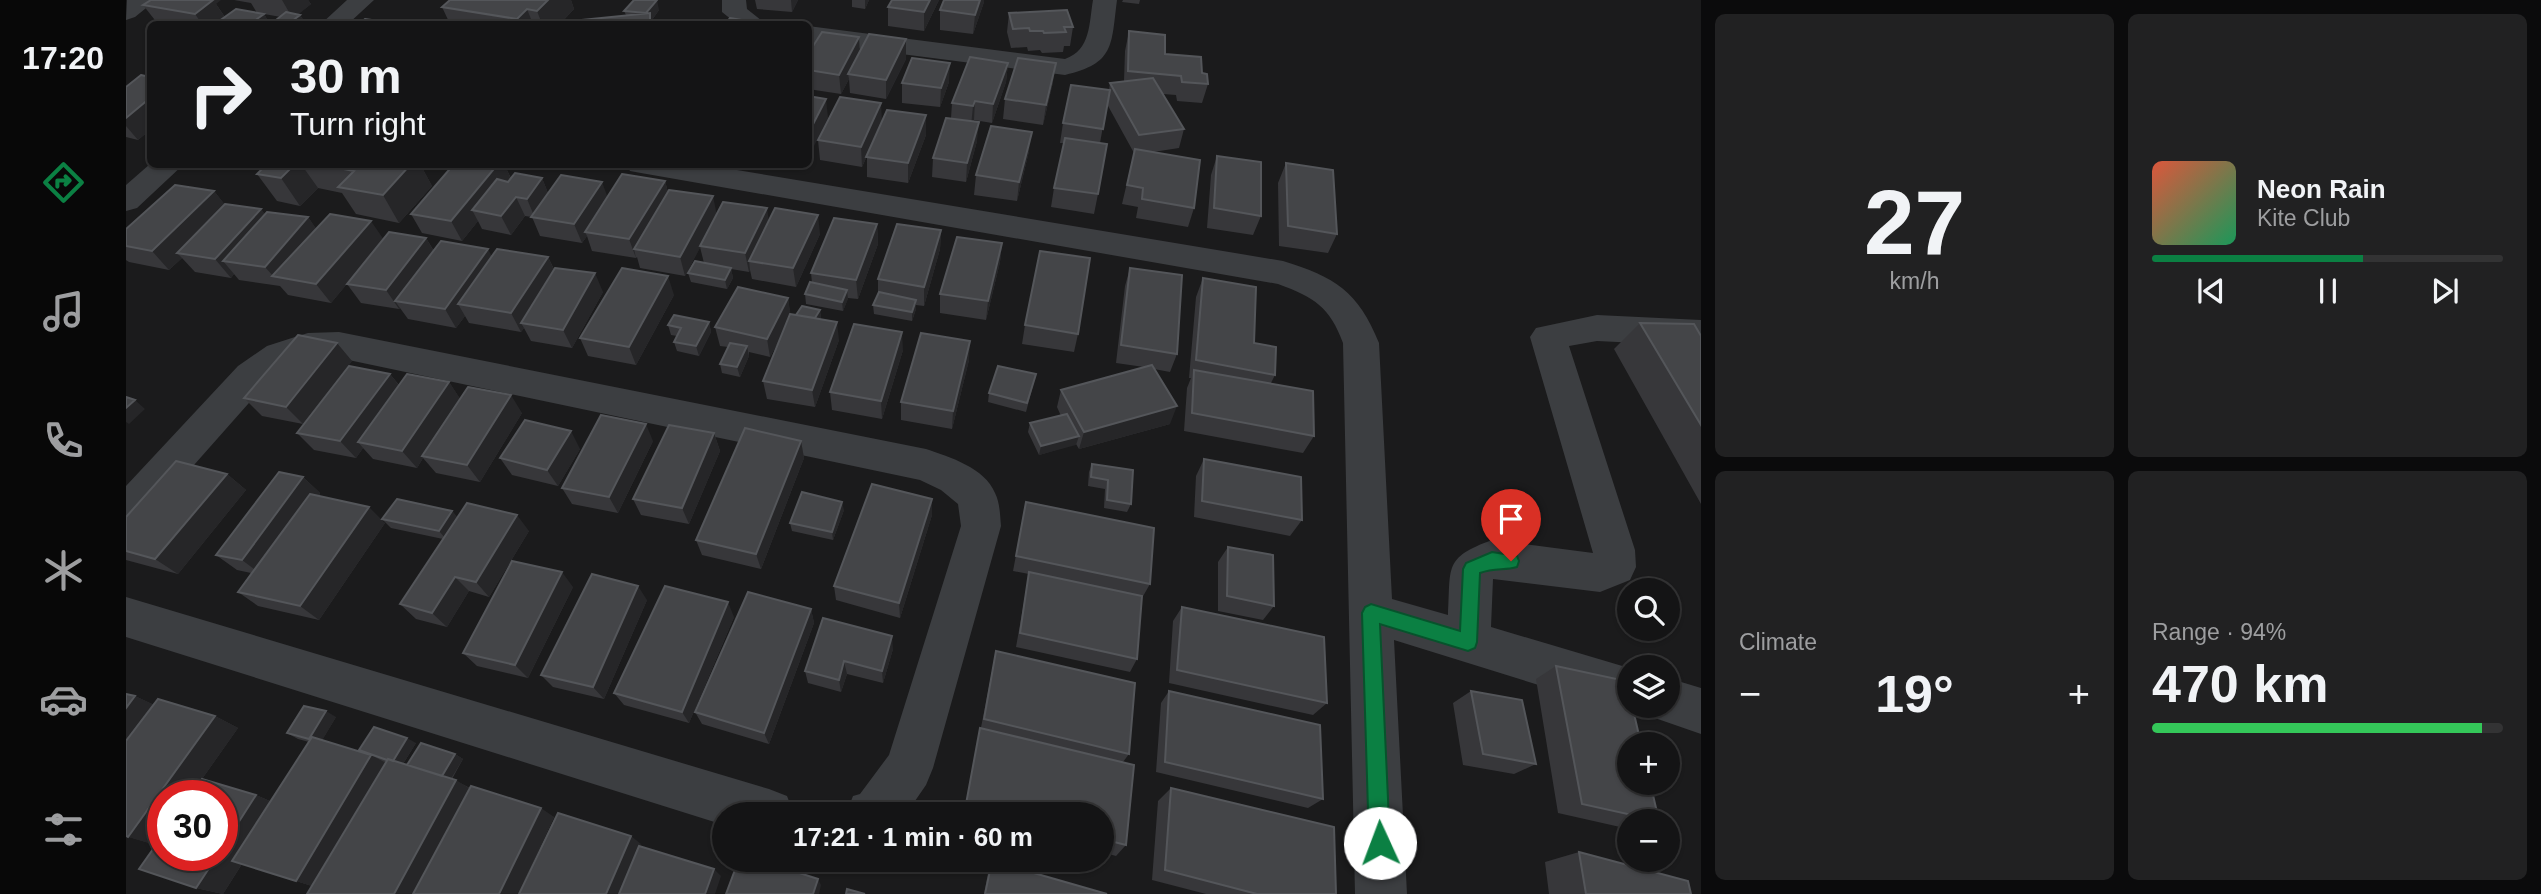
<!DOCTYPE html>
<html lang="en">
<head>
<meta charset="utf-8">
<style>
	body { margin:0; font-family:Arial,sans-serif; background:#212122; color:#f1f3f6; height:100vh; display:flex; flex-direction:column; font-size:26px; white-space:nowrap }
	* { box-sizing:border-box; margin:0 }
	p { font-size:23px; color:#9d9ea0 }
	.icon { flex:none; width:38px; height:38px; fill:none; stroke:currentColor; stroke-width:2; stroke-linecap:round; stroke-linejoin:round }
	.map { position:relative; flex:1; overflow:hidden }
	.sheet { display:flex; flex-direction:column; gap:14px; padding:14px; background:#0b0b0c; width:840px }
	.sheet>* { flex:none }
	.guide { position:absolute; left:21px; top:21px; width:665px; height:147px; border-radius:10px; box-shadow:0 2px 5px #0004,0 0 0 2px #333334; background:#141415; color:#f1f3f6; overflow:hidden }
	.tools { position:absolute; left:1491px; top:578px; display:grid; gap:14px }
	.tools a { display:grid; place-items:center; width:63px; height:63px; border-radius:50%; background:#141415; box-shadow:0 2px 5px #0004,0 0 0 2px #333334; font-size:35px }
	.speed { position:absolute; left:21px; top:780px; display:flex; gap:14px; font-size:35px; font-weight:700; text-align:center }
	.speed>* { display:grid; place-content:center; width:91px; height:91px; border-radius:50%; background:#141415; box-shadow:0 2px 5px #0004,0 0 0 2px #333334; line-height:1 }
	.speed .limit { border:10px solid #d22; background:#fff; color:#111 }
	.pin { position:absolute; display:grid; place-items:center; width:60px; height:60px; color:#fff; margin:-72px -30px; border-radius:50% 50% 50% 0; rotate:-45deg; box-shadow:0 0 7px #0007 }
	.pin .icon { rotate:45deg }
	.me { position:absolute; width:77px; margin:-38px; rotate:358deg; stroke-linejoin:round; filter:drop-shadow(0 0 5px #0008) }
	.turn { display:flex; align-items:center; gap:24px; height:147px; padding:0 28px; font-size:32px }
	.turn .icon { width:91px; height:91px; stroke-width:2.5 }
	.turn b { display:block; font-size:49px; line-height:60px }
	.big { font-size:52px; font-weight:800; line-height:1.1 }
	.sheet .widget { flex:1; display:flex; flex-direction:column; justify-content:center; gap:10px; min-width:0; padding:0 24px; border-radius:10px; background:#212122 }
	.sheet .dial { align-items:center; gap:0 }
	.dial b { font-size:91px; line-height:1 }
	.song { display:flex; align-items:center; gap:21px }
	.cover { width:84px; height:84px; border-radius:10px; background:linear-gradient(135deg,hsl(10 70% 55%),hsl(150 70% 35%)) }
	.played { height:7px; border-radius:4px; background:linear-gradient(90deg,#0b8043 60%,#333334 60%) }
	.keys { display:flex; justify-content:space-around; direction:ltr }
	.heat { display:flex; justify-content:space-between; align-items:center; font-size:38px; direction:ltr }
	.charge { height:10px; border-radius:5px; background:linear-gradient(90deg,#34c759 94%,#333334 0) }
	.sheet .tiles { flex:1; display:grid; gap:14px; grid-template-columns:repeat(2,1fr) }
	.trip { position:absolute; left:586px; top:802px; width:402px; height:70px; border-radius:35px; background:#141415; box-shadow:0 2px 5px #0004,0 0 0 2px #333334; font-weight:800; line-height:70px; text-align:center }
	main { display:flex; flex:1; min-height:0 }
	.dock { display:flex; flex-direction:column; width:126px; justify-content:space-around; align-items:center; background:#080808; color:#9d9ea0 }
	.dock .icon { width:49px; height:49px }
	.dock .selected { color:#0b8043 }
	.dock b { font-size:32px; color:#f1f3f6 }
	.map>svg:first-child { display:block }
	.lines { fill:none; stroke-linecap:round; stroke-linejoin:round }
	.minor { fill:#3c3e41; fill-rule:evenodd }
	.wall { fill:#37373a }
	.shaded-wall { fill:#262628 }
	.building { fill:#444548; stroke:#54565a; stroke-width:2 }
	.route { fill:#0b8043; stroke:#07532c; stroke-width:2 }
</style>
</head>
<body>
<main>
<nav class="dock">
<b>17:20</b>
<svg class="icon selected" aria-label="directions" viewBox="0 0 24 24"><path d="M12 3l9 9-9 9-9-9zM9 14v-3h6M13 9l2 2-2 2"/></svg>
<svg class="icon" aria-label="music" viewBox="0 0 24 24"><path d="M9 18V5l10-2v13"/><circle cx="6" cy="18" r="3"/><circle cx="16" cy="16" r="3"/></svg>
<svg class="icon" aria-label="phone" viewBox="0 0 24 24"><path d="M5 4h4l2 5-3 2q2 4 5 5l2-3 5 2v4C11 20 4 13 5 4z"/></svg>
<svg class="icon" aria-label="climate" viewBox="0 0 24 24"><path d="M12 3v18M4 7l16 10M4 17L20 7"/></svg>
<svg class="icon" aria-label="car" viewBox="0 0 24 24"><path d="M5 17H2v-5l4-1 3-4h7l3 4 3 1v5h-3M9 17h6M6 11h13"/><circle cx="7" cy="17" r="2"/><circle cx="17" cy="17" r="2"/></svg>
<svg class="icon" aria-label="filters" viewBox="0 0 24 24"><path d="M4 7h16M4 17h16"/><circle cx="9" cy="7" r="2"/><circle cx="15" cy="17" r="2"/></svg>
</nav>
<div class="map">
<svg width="1575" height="894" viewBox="0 0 1575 894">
	<rect width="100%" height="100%" fill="#1b1b1c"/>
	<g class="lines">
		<path class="minor" d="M30,0L9,17L0,20L1,0Z
			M221,0H248L222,24H195Z
			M596,0H620L621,9L640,24H611L596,12Z
			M967,0H991C985,46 989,63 939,75L682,42V26L939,59C965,50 963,23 967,0Z
			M24,164H58L11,208L0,211V185Z
			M500,164H575L1157,261C1209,277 1232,291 1253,343L1266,599L1322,615C1325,567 1317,558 1366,540L1467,553L1404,337L1410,328L1471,315L1575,320V346L1471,341L1443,346L1509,550L1510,567L1504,580L1474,592L1367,579L1365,627L1503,668V705L1519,706L1503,713L1268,640L1281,894H1229L1217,343C1204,307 1188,297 1152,284L515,173L504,171Z
			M213,332L800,449C824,457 859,468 869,493C874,503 874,515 875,526L807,768L800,785L780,814H720L727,796L734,794L763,755L835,526L832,504L815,490L794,480L213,358L184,359L167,366L138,386L14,526L0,532V486L112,366L141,346L169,337L182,333Z
			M0,597L643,789L661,796L668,814H598V825L0,637Z
			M1542,678L1575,688V734L1526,717L1521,705H1542Z"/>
	</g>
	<path class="wall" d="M108,0H182L185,4L172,14L174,15L180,24H145L155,17L138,14L144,24H32L17,5L90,4L99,17L131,13L125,3Z
		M324,0H445L448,9L434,24H324L316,7Z
		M629,0H672L666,12L631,9Z
		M726,0H743L739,9L726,7Z
		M813,0L798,31L762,26V7Z
		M997,0H1014L1013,4L996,2Z
		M858,2L847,34L814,30V10Z
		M533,10L526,20L500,15L498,11Z
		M883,13L947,27L944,46H938L937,52L916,53L914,50L902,51L901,47L885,48L881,32Z
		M1003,31L1039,54L1076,73L1082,84L1076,103L1051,101L1050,95L1037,94L1058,129L1053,148L1027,152L1068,208L1062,227L1010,218L1012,207L996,204L1008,153L981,104L974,143L972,194L968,214L925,207L928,188L938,143H934L937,123L983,90L984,83L998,81L999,51Z
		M780,39V59L760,99L724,93L723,79L715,94L682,89V54L734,51Z
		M882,63L880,82L866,123L848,120L847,121L851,141L840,182L806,177L807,158L825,118L826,103Z
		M24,77V130L12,140L0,137V87Z
		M823,82L814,107L776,103V83Z
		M927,82L917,125L877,119L879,99Z
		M756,121L800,135L782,183L741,177V156L736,167L694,160L692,140Z
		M903,151L891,201L848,195L850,175Z
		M1091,156L1135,216L1127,235L1081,228L1085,175Z
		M1160,163L1211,234L1202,253L1153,246L1152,183Z
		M141,164H294L306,186L273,223L230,214L216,193L192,188L174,206L151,201L131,174Z
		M328,164H378L385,178H416L422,193L482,197L539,181L542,192L591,214L643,220L694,234L670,287L626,279L624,270L623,272L605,269L607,278L601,289L565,282L562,273L578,263L574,247L559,276L514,268L511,257L510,258L466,251L461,236L456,243L414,236L406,217L399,216L385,235L356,229L352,221L336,241L296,233L285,214Z
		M88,191L99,205L135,209L139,215L182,217L190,229L257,239L300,238L308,251L366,256L422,257L428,269L477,292L446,348L405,341L398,328L395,332L343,323L339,316L330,328L282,319L274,308L273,309L235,303L221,284L240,261L205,303L162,295L154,286L113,280L108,274L105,278L69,272L56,258L43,270L3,262L0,260V229Z
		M751,224L752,244L732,299L722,298L717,311L680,304L679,294L686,283L685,273Z
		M815,230L814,249L798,306L790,305V309L786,321L748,314L747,305L752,293V279Z
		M876,243L874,262L860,320L814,313V294Z
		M1004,268L1051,354L1044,372L1028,369L1044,424L953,449L950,444L913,455L902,432L904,423L935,416L931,407L935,390L1018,367L990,363L999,286Z
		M1077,278L1128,343L1149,375L1145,383L1188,436L1177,453L1058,431L1061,388L1065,378H1063L1070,297Z
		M548,295L510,365L462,356L454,338Z
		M662,298L664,314L670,315L694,310L695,319L713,340L689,407L641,399L637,381L655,336L644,357L623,352V356L614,377L596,373L594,364L602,347L594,346L589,327Z
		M583,322L585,332L573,356L551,351L548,342L551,336L545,335L542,325Z
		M1514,323L1575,336V504L1488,349Z
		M899,325L952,334L948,352L896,344Z
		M777,350L756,419L706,410L704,392Z
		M843,360L826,429L775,420V402Z
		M226,361L177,424L136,416L118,398Z
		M264,374L273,385L323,382L334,399L396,413L354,482L310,473L297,458L291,468L247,459L237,448L230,458L188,450L171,433Z
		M910,374L900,412L862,402L863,393Z
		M588,433L594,451L563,524L515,515L507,499Z
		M527,441L492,513L446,504L436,488Z
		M675,441L678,458L635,569L576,555L570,540Z
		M454,449L432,486L386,475L374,458Z
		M1078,459L1176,520L1164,536L1068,517L1070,476Z
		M966,464L1005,504L1001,512L978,508L979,489L962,486L963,472Z
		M101,474L120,490L52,574L0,560V517Z
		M177,477L194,493L193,496L259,523L193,620L132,606L112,592L125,573L111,570L90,555Z
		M806,499V515L774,618L710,600L708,586Z
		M900,502L1024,584L1016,598L1011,659L1004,672L890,647L903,574L887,571Z
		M718,510L707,540L666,531L664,523Z
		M326,511L331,517L403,531L363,597L343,591L321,627L290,619L274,604L317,539L265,528L256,519Z
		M1102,547L1148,606L1137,620L1092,611V562Z
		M447,587L402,678L351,666L337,653Z
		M521,600L478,699L427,687L415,675Z
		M1056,607L1201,703L1187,715L1043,683L1047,621Z
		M685,609L688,623L643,744L576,724L569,712Z
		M608,617L563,723L498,705L488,693Z
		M767,649L757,683L721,674L715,692L682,683L679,671Z
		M870,651L1003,754L997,762L1000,845L990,856L976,852V814H838Z
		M1430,666L1533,821H1503V829L1432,813L1410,679Z
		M1043,691L1197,799L1182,808L1030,772L1035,703Z
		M1345,691L1410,764L1388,774L1337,765L1327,703Z
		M9,696L28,705L89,716L112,728L76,779L130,795L144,801L183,742L172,739L161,733L210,717L196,740L236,752L290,743L277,764L281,765L329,754L337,759L326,779L344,788L428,817L392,894H181L186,886L116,864L97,894L70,888L30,845L0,836Z
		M1045,788L1210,894H1080L1026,880L1032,801Z
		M1453,852L1565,894H1423L1419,862Z
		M866,861L981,894H858L863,868Z"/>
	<path class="shaded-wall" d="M82,0H95L90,4L100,19L93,24H76L69,14Z
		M156,0H182L185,4L167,19Z
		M422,0H445L448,9L434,24H416L411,11Z
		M531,0L533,10L526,20L527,24H524L520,14Z
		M665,0H672L666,12Z
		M739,0H743L739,9Z
		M804,0H813L798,31V12Z
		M854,0H858V2L847,34L849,15Z
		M401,9L407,24H394L391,19Z
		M138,14L144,24H124Z
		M174,15L180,24H162Z
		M733,37L734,56L722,74L723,79L715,94L713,75Z
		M780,39V59L760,99V80Z
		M824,63L823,82L814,107L815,88Z
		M882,63L880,82L866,123L867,104Z
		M930,63L927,82L917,125L920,105Z
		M24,98V130L12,140L0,126V118Z
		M700,99L702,118L682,158V134Z
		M849,101L848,120L845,126L847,106Z
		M755,103L756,122L736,167L735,147Z
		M800,115V135L782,183V163Z
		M853,122L851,141L840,182L841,163Z
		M906,132L903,151L891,201L893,182Z
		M169,164H175L192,188L174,206L155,178Z
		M273,164H294L306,186L273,223L257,195Z
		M372,164H378L385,179L346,210L352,221L336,241L325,221Z
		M416,178L424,198L409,218L401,199Z
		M539,181L544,200L508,249L510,258L503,239Z
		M476,182L483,201L459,232L461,236L456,243L448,224Z
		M88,191L104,211L51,253L56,258L43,270L26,251Z
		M587,196L591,216L559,276L554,257Z
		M390,197L399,216L385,235L375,216Z
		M641,208L644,228L623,261L624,270L623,272L619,253Z
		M135,209L150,229L97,261L108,274L105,278L89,259Z
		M692,215L694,234L670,287L667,268Z
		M182,217L196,237L147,276L139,267Z
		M245,221L258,240L205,303L190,284Z
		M751,224L752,244L732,299L730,280Z
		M815,230L814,249L798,306V287Z
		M300,238L311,257L269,301L274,308L273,309L260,290Z
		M876,243L874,262L860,320L862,301Z
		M362,249L372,268L332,304L339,316L330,328L319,309Z
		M422,257L431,276L395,323L398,328L395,332L385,313Z
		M605,268L607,278L601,289L599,280Z
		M469,273L477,292L446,348L437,330Z
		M542,276L548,295L510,365L503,347Z
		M721,290L722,299L717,311L716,302Z
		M662,298L665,317L644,357L641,339Z
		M790,300V309L786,321V312Z
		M694,310L695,319L687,321Z
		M583,322L585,332L573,356L570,346Z
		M711,322L713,340L689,407L686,390Z
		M776,332L777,350L756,419L755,401Z
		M844,341L843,360L826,429L827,411Z
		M211,343L226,361L177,424L160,407Z
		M621,346L623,356L614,377L611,367Z
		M264,374L278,392L232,442L237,448L230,458L214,441Z
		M323,382L335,400L296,456L297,458L291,468L276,451Z
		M385,395L396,413L354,482L341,465Z
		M9,400L19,409L3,424L0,422V408Z
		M1051,406L1044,424L953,449L958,432Z
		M520,424L527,441L492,513L483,497Z
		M445,431L454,449L432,486L421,470Z
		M588,433L594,451L563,524L556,508Z
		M953,436L950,445L913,455L915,446Z
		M675,441L678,458L635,569L630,554Z
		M101,474L120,490L52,574L29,559Z
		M177,477L194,493L136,575L116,560Z
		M806,499V515L774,618L773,603Z
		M716,502L718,510L707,540L706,532Z
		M243,507L259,523L193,620L174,606Z
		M326,511L333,519L320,539L313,531Z
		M391,515L403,531L363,597L350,582Z
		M436,572L447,587L402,678L389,665Z
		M329,577L343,591L321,627L306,613Z
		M512,586L521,600L478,699L467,687Z
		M602,602L608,617L563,723L556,712Z
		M685,609L688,623L643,744L638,733Z
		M766,636L767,649L757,683L756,671Z
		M718,661L721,674L715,692L713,680Z
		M9,696L35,708L0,754V708Z
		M200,711L210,717L194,744L183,739Z
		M89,716L112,728L64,796H37V836L30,845L2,837Z
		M281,738L290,743L275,767L266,762Z
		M329,754L337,759L323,782L315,777Z
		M245,755L264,765L192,888L170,881Z
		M330,780L346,790L290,894H268Z
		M130,795L153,805L97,894L70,888L91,856H96V848Z
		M415,808L428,817L392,894H373Z
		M505,836L515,844L494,894H480Z
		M588,869L595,876L589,894H579Z
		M692,879L695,885L693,894H687Z"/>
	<path class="building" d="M25,0H87L69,14L17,5Z
		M324,0H422L411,11L401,9L391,19L316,7Z
		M508,0H531L520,13L498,11Z
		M766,0H804L798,12L762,7Z
		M818,0H854L849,15L814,10Z
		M110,9L138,14L124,24H89Z
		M941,10L947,27H938L940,32L918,33L917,31H904L903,28L887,29L883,13Z
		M160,12L174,15L162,24H145Z
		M524,13V24H445L446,21Z
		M604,18L640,24H599Z
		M239,19L273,24H233Z
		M1003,31L1039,35V54L1075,57L1076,73L1081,74L1082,84L1056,82L1055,76L1002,71Z
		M696,32L733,37L713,75L682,70V54Z
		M743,34L780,39L760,80L722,74Z
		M844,57L882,63L867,104L849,101L847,106L826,103Z
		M786,58L824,63L815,88L776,83Z
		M892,58L930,63L920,105L879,99Z
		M15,75L24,77V98L0,118V87Z
		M1027,78L1058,129L1013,135L984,83Z
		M945,85L984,90L977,129L937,123Z
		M682,96L700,99L682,134Z
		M714,97L755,103L735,147L692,140Z
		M761,110L800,115L782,163L740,157Z
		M820,118L853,122L841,163L807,158Z
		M865,126L906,132L893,182L850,175Z
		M939,138L981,144L972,194L928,188Z
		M1009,149L1074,160L1068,208L1016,199L1017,188L1001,185Z
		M1091,156L1135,162V216L1088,208Z
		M1160,163L1207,170L1211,234L1162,226Z
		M141,164H169L155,178L131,174Z
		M192,164H285L257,195L212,187L228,171Z
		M328,164H372L325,221L285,214Z
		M389,173L416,178L401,199L390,197L375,216L346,210L371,179L382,182Z
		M496,174L539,181L503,239L459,232Z
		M435,175L476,182L448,224L405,217Z
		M49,185L88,191L26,251L0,246V229Z
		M543,190L587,196L554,257L508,249Z
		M597,202L641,208L619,253L574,246Z
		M99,204L135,209L89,259L51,253Z
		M649,208L692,215L667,268L623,261Z
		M141,212L182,217L139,267L97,261Z
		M204,214L245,221L190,284L146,276Z
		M708,218L751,224L730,280L685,273Z
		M771,224L815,230L798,287L752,279Z
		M263,232L300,238L260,290L221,284Z
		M831,237L876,243L862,301L814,294Z
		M315,241L362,249L319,309L269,301Z
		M371,249L422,257L385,313L332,304Z
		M914,251L964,258L952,334L899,325Z
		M569,261L605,268L599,280L562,273Z
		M429,268L469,273L437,330L395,323Z
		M496,268L542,276L503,347L454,338Z
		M1004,268L1056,275L1051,354L995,345Z
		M1077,278L1130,287L1128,343L1150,347L1149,375L1070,360Z
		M684,282L721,290L716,302L679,294Z
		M612,287L662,298L641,339L589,327Z
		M753,292L790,300L786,312L747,305Z
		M676,306L694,310L689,318L670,315Z
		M664,314L711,322L686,390L637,381Z
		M548,315L583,322L570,346L548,342L555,328L542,325Z
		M1514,323L1568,324L1575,336V425Z
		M728,324L776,332L755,401L704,392Z
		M795,333L844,341L827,411L775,402Z
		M172,335L211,343L160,407L118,398Z
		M604,343L621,346L611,367L594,364Z
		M1026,365L1051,406L958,432L935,390Z
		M223,366L264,374L214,441L171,433Z
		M872,366L910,374L901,403L863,393Z
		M1068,370L1187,391L1188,436L1066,413Z
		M281,374L323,382L276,451L232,442Z
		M342,387L385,395L341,465L296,456Z
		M0,397L9,400L0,408Z
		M941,414L953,436L915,446L904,423Z
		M475,415L520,424L483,497L436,488Z
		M399,420L445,431L421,470L374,458Z
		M543,425L588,433L556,508L507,499Z
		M619,428L675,441L630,554L570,540Z
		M1078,459L1175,477L1176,520L1076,501Z
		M50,461L101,474L29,559L0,551V517Z
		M966,464L1007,470L1005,504L981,500L982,480L965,477Z
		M153,472L177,477L116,560L90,555Z
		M746,484L806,499L773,603L708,586Z
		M676,492L716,502L706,532L664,523Z
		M184,494L243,507L174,606L112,592Z
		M271,499L326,511L313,531L256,519Z
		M900,502L1028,528L1024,584L890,556Z
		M341,503L391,515L350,582L329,577L306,613L274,604Z
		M1102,547L1147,555L1148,606L1101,596Z
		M386,561L436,572L389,665L337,653Z
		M903,572L1016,596L1011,659L894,633Z
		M466,574L512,586L467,687L415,675Z
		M539,586L602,602L556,712L488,693Z
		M622,592L685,609L638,733L569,712Z
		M1056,607L1198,637L1201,703L1051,670Z
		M697,618L766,636L756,671L718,661L713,680L679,671Z
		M870,651L1009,683L1003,754L858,719Z
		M1430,666L1500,681L1503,694V705H1506L1515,744H1503V782H1524L1533,821L1456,804Z
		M1043,691L1194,725L1197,799L1039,762Z
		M1345,691L1396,700L1410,764L1357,754Z
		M0,694L9,696L0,708Z
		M32,699L89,716L2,837L0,836V741Z
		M178,706L200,711L183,739L161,733Z
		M248,727L281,738L267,761L262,759L261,760L233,750Z
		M854,728L1008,765L1000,845L976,839V814H879L840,804Z
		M186,737L245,755L170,881L106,861Z
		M295,743L329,754L316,776L281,765Z
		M262,759L330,780L268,894H181Z
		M76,779L130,795L96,848V796H64Z
		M345,786L415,808L373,894H287Z
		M1045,788L1208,827L1210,894H1131L1039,870Z
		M432,813L505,836L480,894H393Z
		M37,835V856H91L70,888L13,869Z
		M513,846L588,869L579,894H493Z
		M1453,852L1562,881L1565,894H1460Z
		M613,859H630L692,879L687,894H600Z
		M866,861L981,894H859Z
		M721,889L739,894H720Z"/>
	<path class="route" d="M1366,552L1391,556L1393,561L1391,567C1378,571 1369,567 1354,573L1351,642L1349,648L1342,651L1254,624L1264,843L1261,850L1254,853L1246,850L1243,843L1236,613L1239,607L1245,604L1334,631L1337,569L1340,563Z"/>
</svg>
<div class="tools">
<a><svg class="icon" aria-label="search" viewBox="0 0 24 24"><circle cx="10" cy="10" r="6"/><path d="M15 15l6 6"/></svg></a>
<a><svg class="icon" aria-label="layers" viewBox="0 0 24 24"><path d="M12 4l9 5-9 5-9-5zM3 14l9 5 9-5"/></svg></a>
<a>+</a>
<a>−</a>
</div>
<div class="speed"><div class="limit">30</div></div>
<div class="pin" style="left:1385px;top:561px;background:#d93025"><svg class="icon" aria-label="arrive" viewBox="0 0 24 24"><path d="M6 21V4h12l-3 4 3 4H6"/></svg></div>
<svg class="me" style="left:1254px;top:843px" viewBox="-20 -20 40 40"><circle r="19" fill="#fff"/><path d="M0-13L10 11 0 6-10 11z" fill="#0b8043"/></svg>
<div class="trip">17:21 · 1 min · 60 m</div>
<div class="guide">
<div class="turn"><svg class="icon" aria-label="right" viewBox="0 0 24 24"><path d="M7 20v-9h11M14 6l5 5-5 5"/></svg><div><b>30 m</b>Turn right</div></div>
</div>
</div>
<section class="sheet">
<div class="tiles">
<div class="widget dial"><b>27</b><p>km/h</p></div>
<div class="widget">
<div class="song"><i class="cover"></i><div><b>Neon Rain</b><p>Kite Club</p></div></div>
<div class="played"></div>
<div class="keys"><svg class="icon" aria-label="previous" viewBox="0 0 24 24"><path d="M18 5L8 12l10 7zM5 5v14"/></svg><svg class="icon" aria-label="pause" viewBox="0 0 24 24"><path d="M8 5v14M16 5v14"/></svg><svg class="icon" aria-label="next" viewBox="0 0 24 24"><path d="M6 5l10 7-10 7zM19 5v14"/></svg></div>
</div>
<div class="widget"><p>Climate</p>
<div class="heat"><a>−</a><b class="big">19°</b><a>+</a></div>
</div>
<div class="widget"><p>Range · 94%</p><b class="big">470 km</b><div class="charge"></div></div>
</div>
</section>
</main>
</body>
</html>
